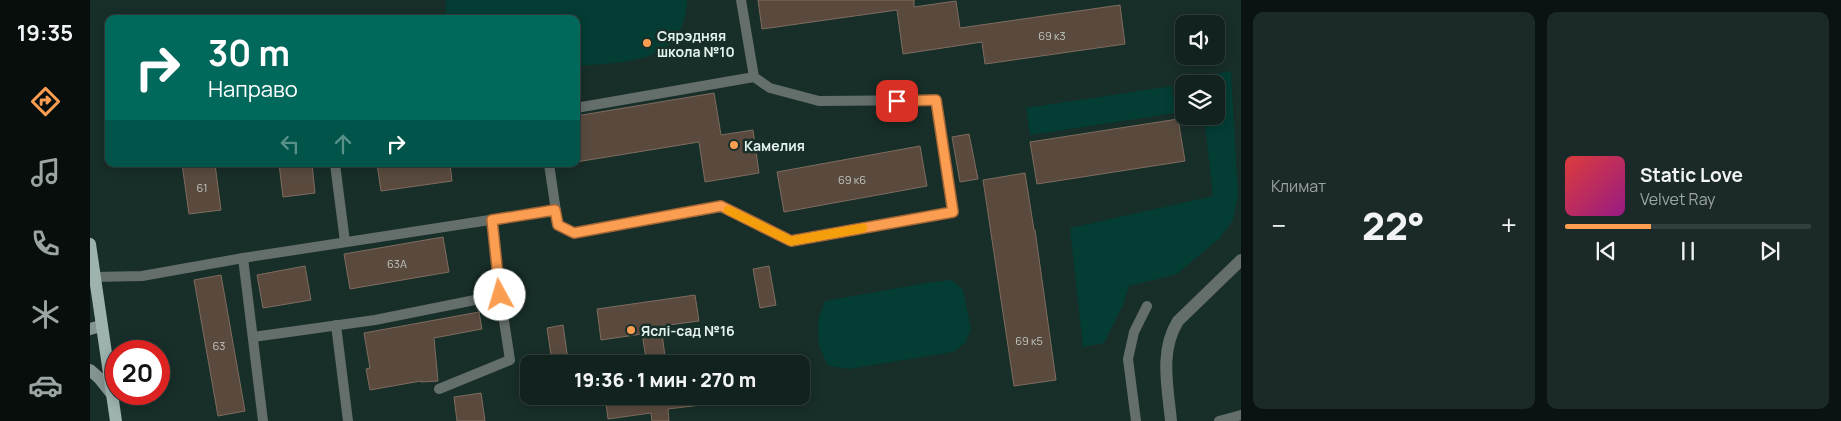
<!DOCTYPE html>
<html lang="ru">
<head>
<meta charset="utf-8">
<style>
	body { margin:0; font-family:Manrope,sans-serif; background:#1b2a28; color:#f1f3f6; height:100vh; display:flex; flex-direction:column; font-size:19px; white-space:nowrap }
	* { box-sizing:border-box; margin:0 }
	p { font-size:16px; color:#9ca4a4 }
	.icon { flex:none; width:28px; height:28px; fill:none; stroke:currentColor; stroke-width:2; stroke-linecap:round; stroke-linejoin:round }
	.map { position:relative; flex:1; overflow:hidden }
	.sheet { display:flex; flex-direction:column; gap:12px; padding:12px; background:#0a1311; width:600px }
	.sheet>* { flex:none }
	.guide { position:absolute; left:15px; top:15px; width:475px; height:152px; border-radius:10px; box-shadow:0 2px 12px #0003,0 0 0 1px #313f3d; background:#00695c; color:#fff; overflow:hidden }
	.controls { position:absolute; left:1085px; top:15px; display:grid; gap:10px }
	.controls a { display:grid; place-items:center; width:50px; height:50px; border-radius:10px; background:#12221f; box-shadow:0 2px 12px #0003,0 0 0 1px #313f3d; font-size:25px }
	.speed { position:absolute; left:15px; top:340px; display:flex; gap:10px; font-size:25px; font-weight:700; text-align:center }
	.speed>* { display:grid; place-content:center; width:65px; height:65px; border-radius:50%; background:#12221f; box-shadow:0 2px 12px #0003,0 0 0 1px #313f3d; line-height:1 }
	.speed .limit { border:8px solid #d22; background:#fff; color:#111 }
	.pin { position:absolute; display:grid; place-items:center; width:42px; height:42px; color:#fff; margin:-21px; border-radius:10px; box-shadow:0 2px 8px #0006 }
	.me { position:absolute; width:55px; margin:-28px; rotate:354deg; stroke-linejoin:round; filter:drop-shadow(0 0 4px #0008) }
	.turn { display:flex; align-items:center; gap:18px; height:105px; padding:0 20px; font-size:22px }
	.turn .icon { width:65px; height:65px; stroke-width:2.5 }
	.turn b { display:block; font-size:35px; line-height:42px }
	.lanes { display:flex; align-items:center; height:48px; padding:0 20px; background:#0003; justify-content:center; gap:25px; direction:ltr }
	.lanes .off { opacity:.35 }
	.big { font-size:38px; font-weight:800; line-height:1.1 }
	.sheet .card { flex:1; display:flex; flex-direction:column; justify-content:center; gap:8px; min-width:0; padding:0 18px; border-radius:10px; background:#1b2a28 }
	.song { display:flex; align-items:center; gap:15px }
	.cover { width:60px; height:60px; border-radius:8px; background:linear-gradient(135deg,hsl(0 70% 55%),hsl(310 70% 35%)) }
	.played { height:5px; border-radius:2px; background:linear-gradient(90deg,#fc9e52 35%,#313f3d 35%) }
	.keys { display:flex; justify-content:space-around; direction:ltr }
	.heat { display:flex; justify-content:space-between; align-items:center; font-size:28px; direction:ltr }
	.sheet .tiles { flex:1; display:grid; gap:12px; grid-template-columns:repeat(2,1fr) }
	.trip { position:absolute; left:430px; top:355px; width:290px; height:50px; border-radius:10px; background:#12221f; box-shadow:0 2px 12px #0003,0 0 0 1px #313f3d; font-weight:800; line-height:50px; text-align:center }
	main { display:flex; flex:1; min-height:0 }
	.dock { display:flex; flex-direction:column; width:90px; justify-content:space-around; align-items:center; background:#070e0c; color:#9ca4a4 }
	.dock .icon { width:35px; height:35px }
	.dock .current { color:#fc9e52 }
	.dock b { font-size:22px; color:#f1f3f6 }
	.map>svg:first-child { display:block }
	.green { fill:#033d33 }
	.building { fill:#5a4a3e; stroke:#7e6c5f }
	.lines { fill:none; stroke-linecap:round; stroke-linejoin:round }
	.lane { stroke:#646e6b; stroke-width:10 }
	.street { stroke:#646e6b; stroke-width:12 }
	.secondary { stroke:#849591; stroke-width:12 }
	.primary { stroke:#9eb3ae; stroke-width:12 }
	.route-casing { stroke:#a46735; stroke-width:12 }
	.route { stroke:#fc9e52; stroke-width:9 }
	.slow { stroke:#f59e0b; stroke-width:9 }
	.poi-dot { fill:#fc9e52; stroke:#182e29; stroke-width:2 }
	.labels { text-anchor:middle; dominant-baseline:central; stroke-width:5; stroke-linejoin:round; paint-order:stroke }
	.number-label { font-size:11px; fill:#c2c8c2 }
	.poi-label { font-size:14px; font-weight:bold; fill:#e4f2ee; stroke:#182e29; text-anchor:start }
</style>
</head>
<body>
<main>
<nav class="dock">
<b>19:35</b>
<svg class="icon current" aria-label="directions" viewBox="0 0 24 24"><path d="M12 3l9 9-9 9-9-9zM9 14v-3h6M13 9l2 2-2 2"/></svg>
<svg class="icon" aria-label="music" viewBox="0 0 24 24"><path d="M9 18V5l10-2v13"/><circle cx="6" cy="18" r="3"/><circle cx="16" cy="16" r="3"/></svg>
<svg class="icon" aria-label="phone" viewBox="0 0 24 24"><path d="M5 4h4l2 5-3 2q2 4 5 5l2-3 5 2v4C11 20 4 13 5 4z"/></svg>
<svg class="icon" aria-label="climate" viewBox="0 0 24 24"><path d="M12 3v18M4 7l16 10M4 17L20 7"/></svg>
<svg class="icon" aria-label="car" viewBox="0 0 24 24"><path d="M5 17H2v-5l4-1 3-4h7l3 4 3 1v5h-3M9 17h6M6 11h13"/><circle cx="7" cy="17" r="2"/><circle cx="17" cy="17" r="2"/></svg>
</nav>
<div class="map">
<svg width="1151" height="421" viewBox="0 0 1151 421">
	<rect width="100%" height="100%" fill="#182e29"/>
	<path class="green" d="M356,0H597C596,65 533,62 486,66V19H355Z
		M1141,71L1148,196L1143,220L1129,239L1087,274L1039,286L1033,305L1014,343L993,347L980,228L1123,196L1114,116H1126V84H1111L1110,77Z
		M1082,86L1086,113L940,135L936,108Z
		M862,280L873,290L881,329L875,343L863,352L759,369L738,366L729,346L728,320L735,301L842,282Z"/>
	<path class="building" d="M668,0H824V7L866,1L870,28L1030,5L1035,44L895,64L892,42L813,54L807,10L672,29Z
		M624,93L631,135L663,130L669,173L615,182L609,142L486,162V116Z
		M1088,119L1095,161L947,184L940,142Z
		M879,134L888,179L870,182L862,137Z
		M830,146L837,186L694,212L687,172Z
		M92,164H125L131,210L99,214Z
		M189,164H222L225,193L193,197Z
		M287,164H360L362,181L291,191Z
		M935,173L944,230H945L966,380L924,386L893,180Z
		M353,237L359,272L260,289L254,254Z
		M215,266L221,300L173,308L167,275Z
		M679,266L686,305L670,308L663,269Z
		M131,275L155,411L128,416L104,280Z
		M605,295L609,321L571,326L576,364H557L552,334L511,340L507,309Z
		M389,312L392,329L344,338L348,381L331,382V381L280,390L276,369L280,368L274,333Z
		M473,325L478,360L462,362L457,328Z
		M391,393L395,421H367L364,397Z
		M515,396H611V405L578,409L579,421H562L561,413L518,419Z"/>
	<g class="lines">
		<path class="lane" d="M486,108L664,77L651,0
			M245,164L255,242
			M459,164L468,225L484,233L631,207L701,241L863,212L846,100L729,101L680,88L664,77
			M153,258L173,421
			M4,277L52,276L153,258L465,210
			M246,325L258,421
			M163,337L285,320L410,295
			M349,389L420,360L410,295L402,220
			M1046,421L1038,359L1044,332L1057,306
			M1129,421L1151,415"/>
		<path class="street" d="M1081,421C1078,388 1069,351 1088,321L1151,260"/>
		<path class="secondary" d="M0,329L11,326
			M0,370L9,378L21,393"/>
		<path class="primary" d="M0,244L26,421"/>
	</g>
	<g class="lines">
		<defs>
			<path id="route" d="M410,295L402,220L465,210L468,225L484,233L631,206L701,241L863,212L846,100L807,101"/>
		</defs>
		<use href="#route" class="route-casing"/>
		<use href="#route" class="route"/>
		<path class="slow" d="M638,210L701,241L773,228"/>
	</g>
	<g class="poi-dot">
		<circle cx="557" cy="43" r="5"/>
		<circle cx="644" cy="145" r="5"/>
		<circle cx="541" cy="330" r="5"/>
	</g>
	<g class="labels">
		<g class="number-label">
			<text x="962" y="35">69 к3</text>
			<text x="762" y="179">69 к6</text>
			<text x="112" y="187">61</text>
			<text x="307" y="263">63А</text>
			<text x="939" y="340">69 к5</text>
			<text x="129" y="345">63</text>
		</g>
		<g class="poi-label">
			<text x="567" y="35">Сярэдняя<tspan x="567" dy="16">школа №10</tspan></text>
			<text x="654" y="145">Камелия</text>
			<text x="551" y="330">Яслі-сад №16</text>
		</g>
	</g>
</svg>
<div class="controls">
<a><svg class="icon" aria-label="sound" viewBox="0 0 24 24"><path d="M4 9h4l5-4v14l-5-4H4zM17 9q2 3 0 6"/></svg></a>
<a><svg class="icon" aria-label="layers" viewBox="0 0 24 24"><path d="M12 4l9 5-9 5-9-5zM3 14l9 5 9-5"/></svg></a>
</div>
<div class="speed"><div class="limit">20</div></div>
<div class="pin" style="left:807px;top:101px;background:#d93025"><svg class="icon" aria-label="arrive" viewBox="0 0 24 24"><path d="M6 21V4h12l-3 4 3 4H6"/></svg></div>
<svg class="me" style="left:410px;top:295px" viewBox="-20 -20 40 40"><circle r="19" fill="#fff"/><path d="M0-13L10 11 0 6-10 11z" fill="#fc9e52"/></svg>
<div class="trip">19:36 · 1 мин · 270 m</div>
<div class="guide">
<div class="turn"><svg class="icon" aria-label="right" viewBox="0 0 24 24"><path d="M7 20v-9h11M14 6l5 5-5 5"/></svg><div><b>30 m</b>Направо</div></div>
<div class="lanes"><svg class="icon off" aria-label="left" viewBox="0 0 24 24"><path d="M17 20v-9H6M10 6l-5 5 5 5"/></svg><svg class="icon off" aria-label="ahead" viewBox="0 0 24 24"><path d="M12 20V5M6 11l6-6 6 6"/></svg><svg class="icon" aria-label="right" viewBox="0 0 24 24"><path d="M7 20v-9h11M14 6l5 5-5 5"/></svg></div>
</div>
</div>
<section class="sheet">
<div class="tiles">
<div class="card"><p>Климат</p>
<div class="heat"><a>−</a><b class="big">22°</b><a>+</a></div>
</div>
<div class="card">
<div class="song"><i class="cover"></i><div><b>Static Love</b><p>Velvet Ray</p></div></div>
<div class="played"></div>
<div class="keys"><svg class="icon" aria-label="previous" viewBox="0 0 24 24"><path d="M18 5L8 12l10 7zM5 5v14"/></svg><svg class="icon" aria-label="pause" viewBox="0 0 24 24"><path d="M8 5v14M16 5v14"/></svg><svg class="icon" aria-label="next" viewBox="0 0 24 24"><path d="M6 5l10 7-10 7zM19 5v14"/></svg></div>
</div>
</div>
</section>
</main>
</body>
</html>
